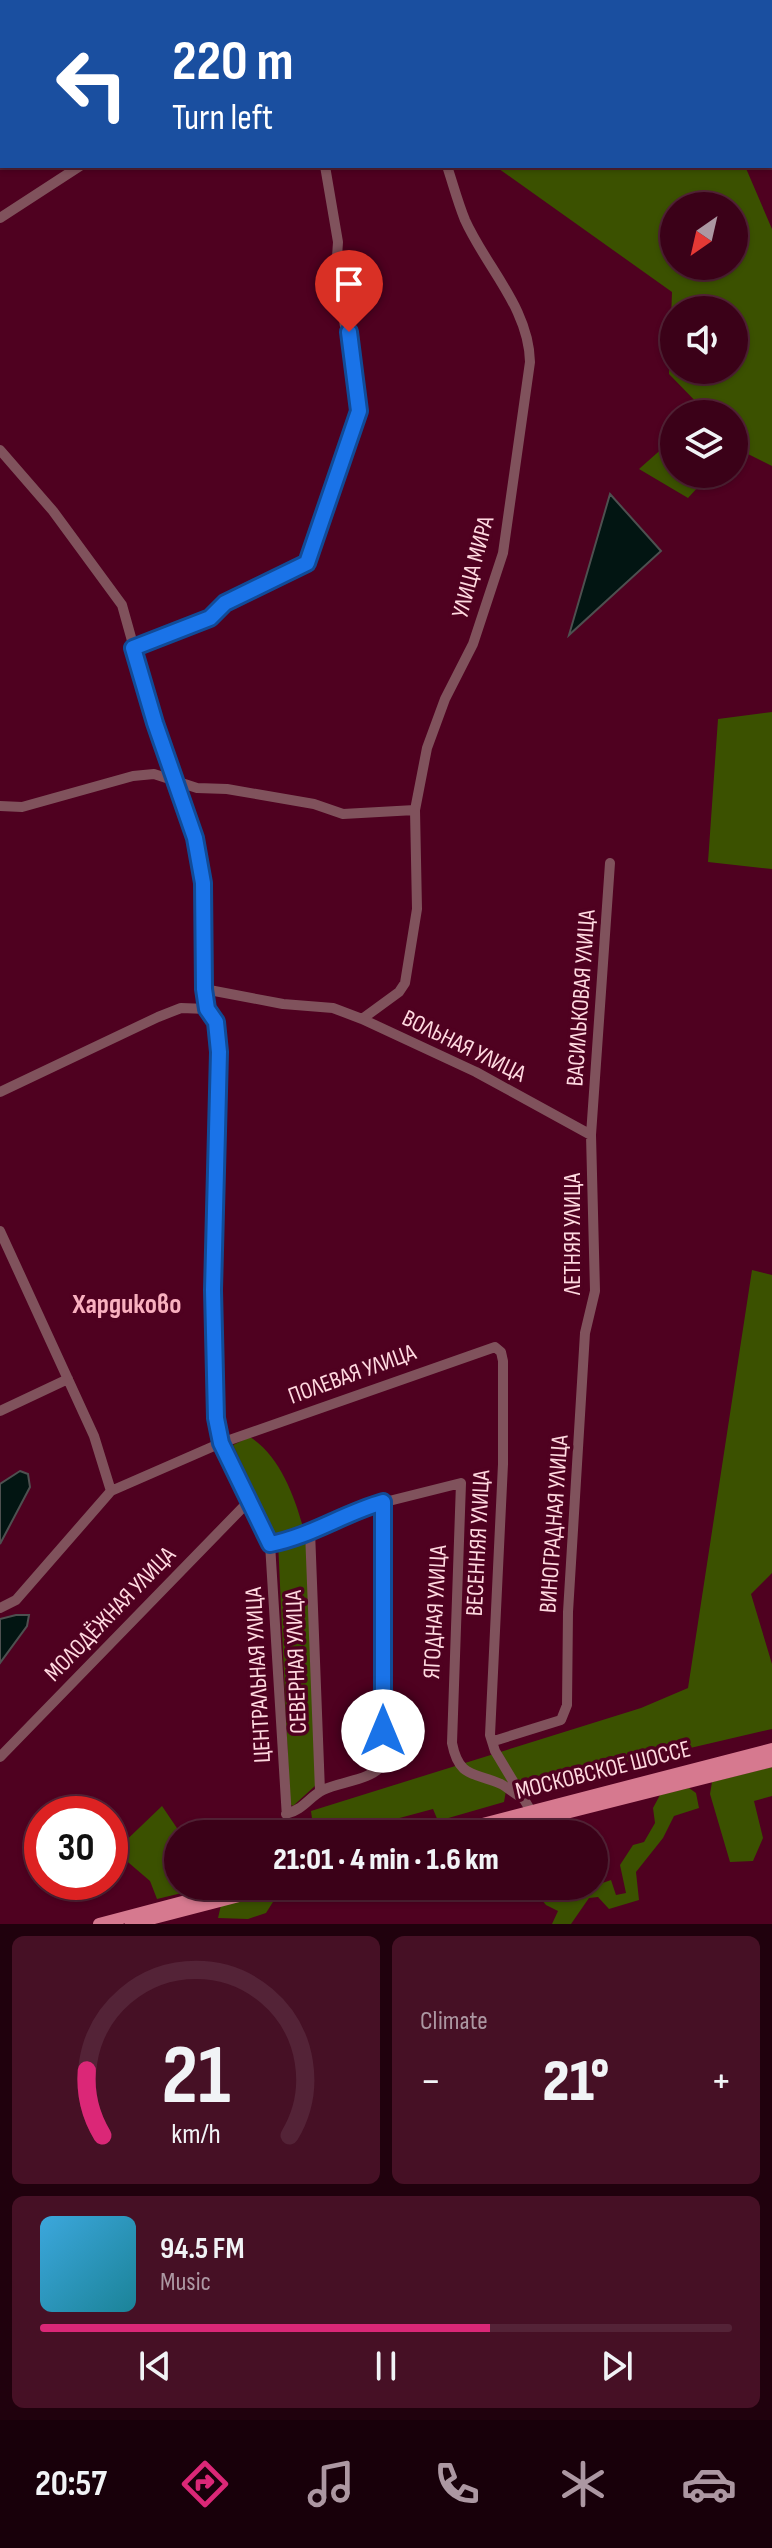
<!DOCTYPE html>
<html lang="en">
<head>
<meta charset="utf-8">
<style>
	body { margin:0; font-family:"Sofia Sans Condensed",sans-serif; background:#461025; color:#f1f3f6; height:100vh; display:flex; flex-direction:column; font-size:30px; white-space:nowrap }
	* { box-sizing:border-box; margin:0 }
	p { font-size:26px; color:#ac97a2 }
	.icon { flex:none; width:44px; height:44px; fill:none; stroke:currentColor; stroke-width:2; stroke-linecap:round; stroke-linejoin:round }
	.map { position:relative; height:1924px; overflow:hidden }
	.panel { display:flex; flex-direction:column; gap:12px; padding:12px; background:#20010d; flex:1 }
	.panel>* { flex:none }
	.banner { position:absolute; left:0px; top:0px; width:772px; height:168px; box-shadow:0 2px 6px #0004,0 0 0 2px #542337; background:#1a4fa0; color:#fff; overflow:hidden }
	.needle { width:52px; rotate:214deg }
	.tools { position:absolute; left:660px; top:192px; display:grid; gap:16px }
	.tools a { display:grid; place-items:center; width:88px; height:88px; border-radius:50%; background:#3b0118; box-shadow:0 2px 6px #0004,0 0 0 2px #542337; font-size:40px }
	.speed { position:absolute; left:24px; top:1796px; display:flex; gap:16px; font-size:40px; font-weight:700; text-align:center }
	.speed>* { display:grid; place-content:center; width:104px; height:104px; border-radius:50%; background:#3b0118; box-shadow:0 2px 6px #0004,0 0 0 2px #542337; line-height:1 }
	.speed .limit { border:12px solid #d22; background:#fff; color:#111 }
	.pin { position:absolute; display:grid; place-items:center; width:68px; height:68px; color:#fff; margin:-82px -34px; border-radius:50% 50% 50% 0; rotate:-45deg; box-shadow:0 0 8px #0007 }
	.pin .icon { rotate:45deg }
	.me { position:absolute; width:88px; margin:-44px; rotate:0deg; stroke-linejoin:round; filter:drop-shadow(0 0 6px #0008) }
	.turn { display:flex; align-items:center; gap:28px; height:168px; padding:0 40px; font-size:36px }
	.turn .icon { width:104px; height:104px; stroke-width:2.5 }
	.turn b { display:block; font-size:56px; line-height:68px }
	.big { font-size:60px; font-weight:800; line-height:1.1 }
	.panel .card { flex:1; display:flex; flex-direction:column; justify-content:center; gap:12px; min-width:0; padding:0 28px; border-radius:12px; background:#461025 }
	.panel .dial { align-items:center; gap:0 }
	.dial svg { height:208px; overflow:visible; fill:none; stroke:#542337; stroke-width:7; stroke-linecap:round; text-anchor:middle }
	.dial text { fill:#f1f3f6; stroke:none }
	.song { display:flex; align-items:center; gap:24px }
	.cover { width:96px; height:96px; border-radius:12px; background:linear-gradient(135deg,hsl(200 70% 55%),hsl(190 70% 35%)) }
	.played { height:8px; border-radius:4px; background:linear-gradient(90deg,#db2777 65%,#542337 65%) }
	.keys { display:flex; justify-content:space-around; direction:ltr }
	.heat { display:flex; justify-content:space-between; align-items:center; font-size:44px; direction:ltr }
	.panel .tiles { flex:1; display:grid; gap:12px; grid-template-columns:1fr 1fr }
	.card:last-child { grid-column:span 2 }
	.trip { position:absolute; left:164px; top:1820px; width:444px; height:80px; border-radius:40px; background:#3b0118; box-shadow:0 2px 6px #0004,0 0 0 2px #542337; font-weight:800; line-height:80px; text-align:center }
	.dock { display:flex; height:128px; justify-content:space-around; align-items:center; background:#18000a; color:#ac97a2 }
	.dock .icon { width:56px; height:56px }
	.dock .on { color:#db2777 }
	.dock b { font-size:36px; color:#f1f3f6 }
	.map>svg:first-child { display:block }
	.green { fill:#3b5100; fill-rule:evenodd }
	.water { fill:#021512; stroke:#4e5050; stroke-width:2 }
	.lines { fill:none; stroke-linecap:round; stroke-linejoin:round }
	.minor { stroke:#80525c; stroke-width:10 }
	.major { stroke:#d6798f; stroke-width:12 }
	.route-casing { stroke:#114b97; stroke-width:20 }
	.route { stroke:#1a73e8; stroke-width:14 }
	.labels { text-anchor:middle; dominant-baseline:central; stroke-width:7; stroke-linejoin:round; paint-order:stroke }
	.street-label { font-size:24px; fill:#ffd9e0; stroke:#4f0120 }
	.quarter-label { font-size:28px; font-weight:bold; fill:#f9b0bf; stroke:#4f0120 }
</style>
</head>
<body>
<div class="map">
<svg width="772" height="1924" viewBox="0 0 772 1924">
	<rect width="100%" height="100%" fill="#4f0120"/>
	<path class="green" d="M495,166H745L772,229V466L734,447V414H701L704,410L669,374L672,292ZM674,206H734V266H674ZM674,310H734V370H674Z
		M674,438V474H710L688,498L639,469Z
		M772,712V869L708,862L718,719Z
		M752,1270L772,1275V1573L751,1594L772,1664V1729L506,1791L504,1802L438,1821L433,1809L340,1834H314L311,1811L641,1708L688,1688Z
		M250,1437C282,1457 297,1503 306,1538L316,1785L293,1806L290,1804L278,1541L233,1445Z
		M772,1767V1796L754,1801L763,1838L753,1861L730,1862L710,1794L712,1782Z
		M689,1788L696,1793L699,1808L674,1816L663,1838L636,1872L639,1900L609,1909L598,1897L589,1898L571,1924H552L558,1911L546,1905L530,1886H594L611,1880L616,1895L626,1893L620,1865L633,1845L644,1842L655,1823L653,1808L660,1795Z
		M162,1806L181,1834L178,1886H211L157,1899L150,1881L115,1851Z
		M275,1891L278,1894L266,1913L248,1919L218,1918L221,1905Z"/>
	<path class="water" d="M610,494L661,551L569,635Z
		M20,1471L28,1474L30,1487L0,1544V1484Z
		M16,1615H29L27,1626L0,1663V1619Z"/>
	<g class="lines">
		<path class="minor" d="M366,0L367,2
			M343,2L347,0
			M0,218L80,166
			M0,450L53,511L122,605L155,723L195,838L203,883L204,989L207,1009L216,1022L219,1052L213,1290L216,1418L221,1443L270,1544L288,1834
			M133,648L210,618L225,603L298,570L314,550L359,411L336,272L338,242L325,166
			M0,806L22,807L133,776L154,774L197,788L227,789L314,804L343,814L415,810
			M204,989L283,1004L333,1008L362,1019L476,1072L591,1135
			M362,1019L399,992L405,983L417,909L415,810L427,748L445,699L473,644L503,553L530,362C529,308 486,267 465,220C458,203 453,184 447,166
			M0,1092L158,1017L181,1008L207,1009
			M0,1231L94,1436L111,1491
			M0,1411L68,1379
			M310,1531L320,1791
			M270,1544L295,1539L369,1506L461,1483L452,1743C459,1779 475,1772 501,1784C508,1788 515,1794 522,1798
			M0,1608L16,1600L111,1491L221,1443L495,1347L501,1352L503,1361V1464L490,1735L495,1751L531,1811
			M494,1741L561,1720L567,1705L568,1612L585,1333L595,1291L591,1135L610,863
			M0,1757L250,1500
			M286,1814C303,1810 309,1797 323,1790C341,1781 371,1781 383,1764V1502"/>
		<path class="major" d="M444,1834L772,1749
			M482,1834L772,1761
			M99,1924L243,1886
			M131,1924L277,1886"/>
	</g>
	<g class="lines">
		<defs>
			<path id="route" d="M349,332L359,411L307,563L225,603L210,618L133,648L155,723L195,838L203,883L204,989L207,1009L216,1022L219,1052L213,1290L216,1418L221,1443L270,1544C309,1537 344,1513 383,1502V1731"/>
		</defs>
		<use href="#route" class="route-casing"/>
		<use href="#route" class="route"/>
	</g>
	<g class="labels">
		<g class="street-label">
			<text transform="translate(473 567) rotate(-75)">УЛИЦА МИРА</text>
			<text transform="translate(581 998) rotate(-86)">ВАСИЛЬКОВАЯ УЛИЦА</text>
			<text transform="translate(464 1046) rotate(26)">ВОЛЬНАЯ УЛИЦА</text>
			<text transform="translate(572 1234) rotate(-90)">ЛЕТНЯЯ УЛИЦА</text>
			<text transform="translate(352 1374) rotate(-20)">ПОЛЕВАЯ УЛИЦА</text>
			<text transform="translate(554 1524) rotate(-86)">ВИНОГРАДНАЯ УЛИЦА</text>
			<text transform="translate(478 1543) rotate(-87)">ВЕСЕННЯЯ УЛИЦА</text>
			<text transform="translate(435 1612) rotate(-87)">ЯГОДНАЯ УЛИЦА</text>
			<text transform="translate(110 1614) rotate(-46)">МОЛОДЁЖНАЯ УЛИЦА</text>
			<text transform="translate(296 1662) rotate(-92)">СЕВЕРНАЯ УЛИЦА</text>
			<text transform="translate(258 1675) rotate(-93)">ЦЕНТРАЛЬНАЯ УЛИЦА</text>
			<text transform="translate(603 1770) rotate(-14)">МОСКОВСКОЕ ШОССЕ</text>
		</g>
		<g class="quarter-label">
			<text x="127" y="1304">Хардиково</text>
		</g>
	</g>
</svg>
<div class="tools">
<a><svg class="needle" viewBox="-14 -14 28 28"><path d="M0-13l5 13h-10z" fill="#e53935"/><path d="M0 13l5-13h-10z" fill="#ac97a2"/></svg></a>
<a><svg class="icon" aria-label="sound" viewBox="0 0 24 24"><path d="M4 9h4l5-4v14l-5-4H4zM17 9q2 3 0 6"/></svg></a>
<a><svg class="icon" aria-label="layers" viewBox="0 0 24 24"><path d="M12 4l9 5-9 5-9-5zM3 14l9 5 9-5"/></svg></a>
</div>
<div class="speed"><div class="limit">30</div></div>
<div class="pin" style="left:349px;top:332px;background:#d93025"><svg class="icon" aria-label="arrive" viewBox="0 0 24 24"><path d="M6 21V4h12l-3 4 3 4H6"/></svg></div>
<svg class="me" style="left:383px;top:1731px" viewBox="-20 -20 40 40"><circle r="19" fill="#fff"/><path d="M0-13L10 11 0 6-10 11z" fill="#1a73e8"/></svg>
<div class="trip">21:01 · 4 min · 1.6 km</div>
<div class="banner">
<div class="turn"><svg class="icon" aria-label="left" viewBox="0 0 24 24"><path d="M17 20v-9H6M10 6l-5 5 5 5"/></svg><div><b>220 m</b>Turn left</div></div>
</div>
</div>
<section class="panel">
<div class="tiles">
<div class="card dial"><svg viewBox="0 0 100 80">
<path d="M14 69A42 42 0 1 1 86 69"/>
<path d="M14 69A42 42 0 0 1 8 44" stroke="#db2777"/>
<text x="50" y="56" font-size="32" font-weight="700">21</text>
<text x="50" y="72" font-size="11">km/h</text>
</svg></div>
<div class="card"><p>Climate</p>
<div class="heat"><a>−</a><b class="big">21°</b><a>+</a></div>
</div>
<div class="card">
<div class="song"><i class="cover"></i><div><b>94.5 FM</b><p>Music</p></div></div>
<div class="played"></div>
<div class="keys"><svg class="icon" aria-label="previous" viewBox="0 0 24 24"><path d="M18 5L8 12l10 7zM5 5v14"/></svg><svg class="icon" aria-label="pause" viewBox="0 0 24 24"><path d="M8 5v14M16 5v14"/></svg><svg class="icon" aria-label="next" viewBox="0 0 24 24"><path d="M6 5l10 7-10 7zM19 5v14"/></svg></div>
</div>
</div>
</section>
<nav class="dock">
<b>20:57</b>
<svg class="icon on" aria-label="directions" viewBox="0 0 24 24"><path d="M12 3l9 9-9 9-9-9zM9 14v-3h6M13 9l2 2-2 2"/></svg>
<svg class="icon" aria-label="music" viewBox="0 0 24 24"><path d="M9 18V5l10-2v13"/><circle cx="6" cy="18" r="3"/><circle cx="16" cy="16" r="3"/></svg>
<svg class="icon" aria-label="phone" viewBox="0 0 24 24"><path d="M5 4h4l2 5-3 2q2 4 5 5l2-3 5 2v4C11 20 4 13 5 4z"/></svg>
<svg class="icon" aria-label="climate" viewBox="0 0 24 24"><path d="M12 3v18M4 7l16 10M4 17L20 7"/></svg>
<svg class="icon" aria-label="car" viewBox="0 0 24 24"><path d="M5 17H2v-5l4-1 3-4h7l3 4 3 1v5h-3M9 17h6M6 11h13"/><circle cx="7" cy="17" r="2"/><circle cx="17" cy="17" r="2"/></svg>
</nav>
</body>
</html>
